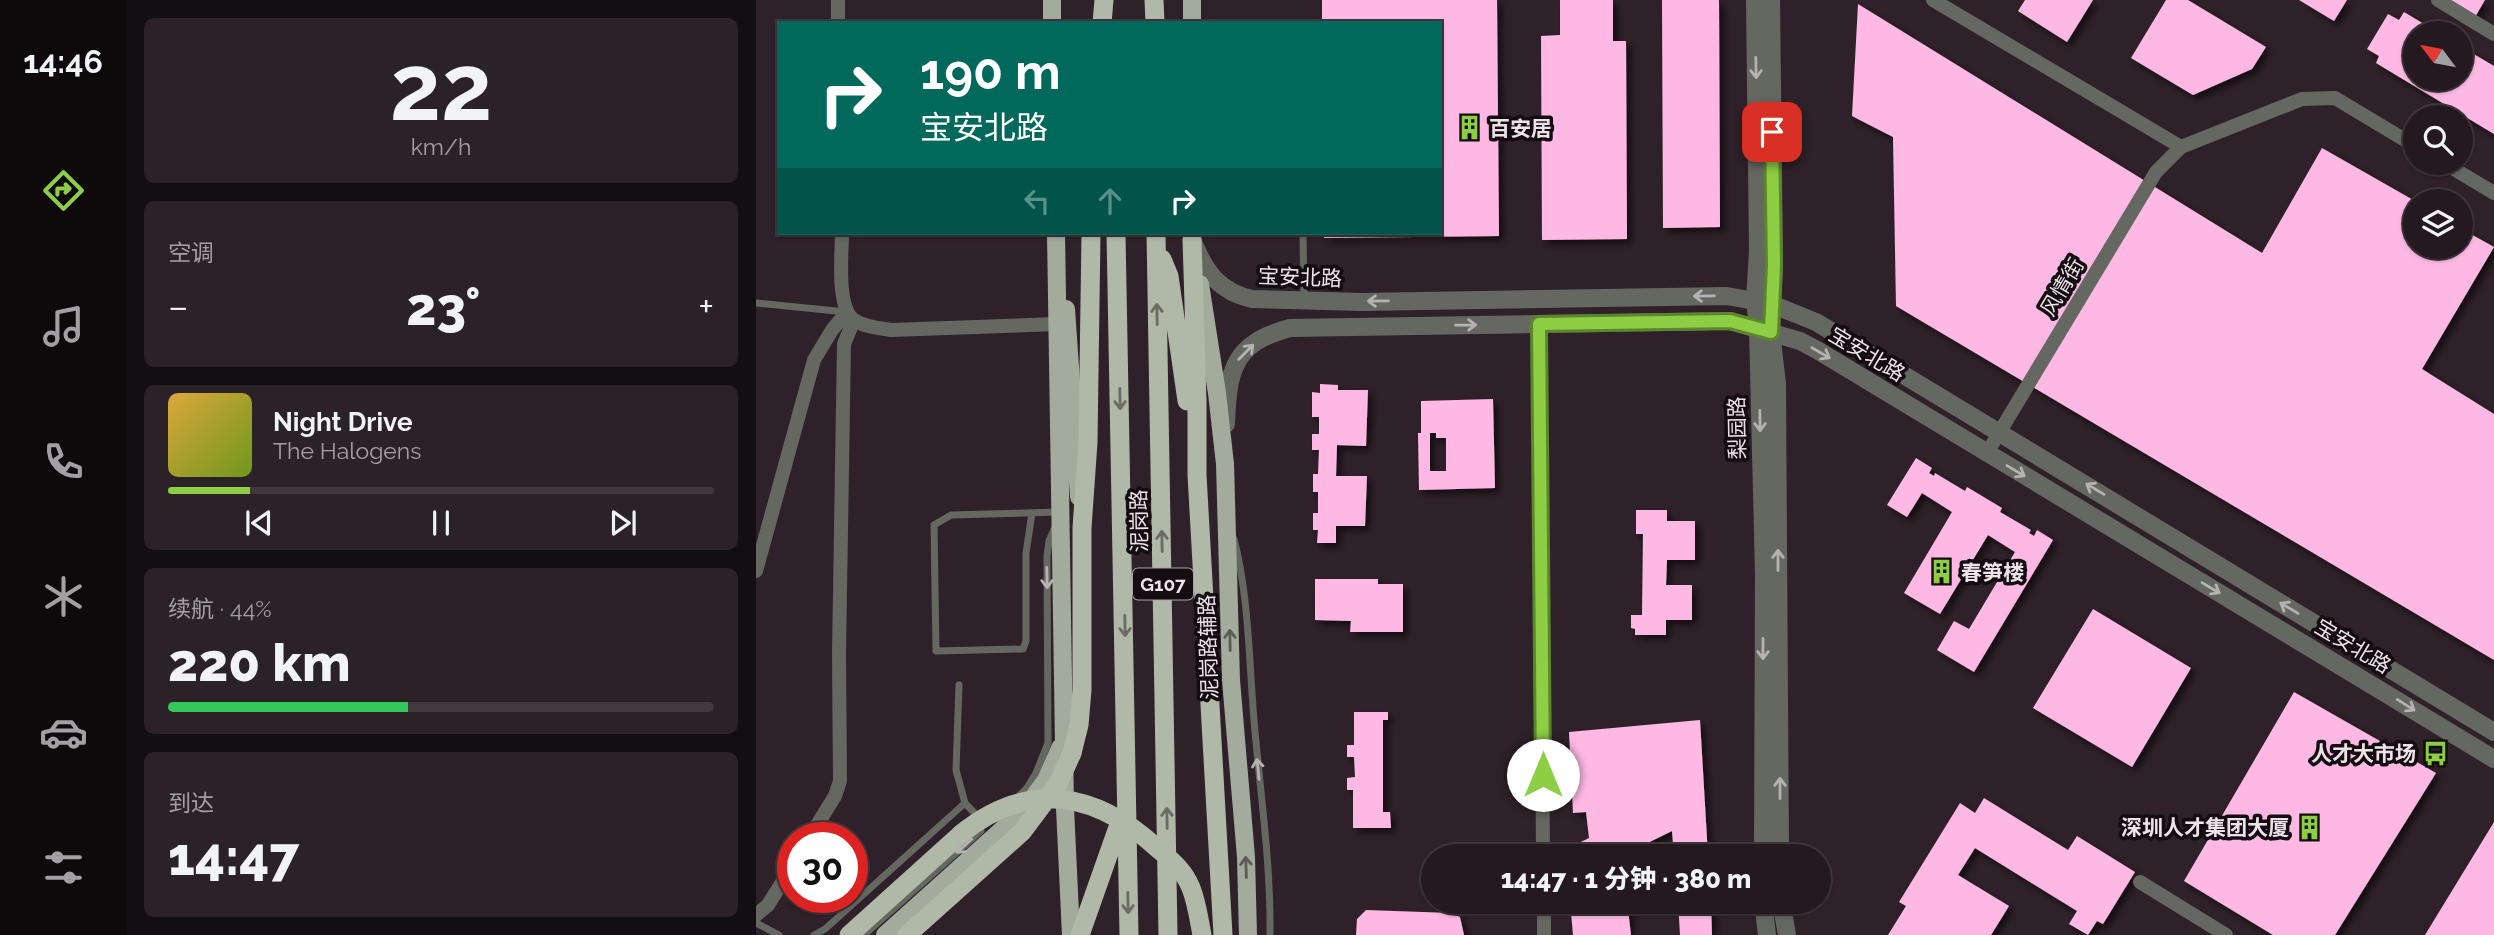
<!DOCTYPE html>
<html lang="zh">
<head>
<meta charset="utf-8">
<style>
	body { margin:0; font-family:Raleway,"Noto Sans SC",sans-serif; background:#2b2228; color:#f1f3f6; height:100vh; display:flex; flex-direction:column; font-size:26px; white-space:nowrap }
	* { box-sizing:border-box; margin:0 }
	p { font-size:23px; color:#a3a0a4 }
	.icon { flex:none; width:38px; height:38px; fill:none; stroke:currentColor; stroke-width:2; stroke-linecap:round; stroke-linejoin:round }
	.map { position:relative; flex:1; overflow:hidden }
	.sheet { display:flex; flex-direction:column; gap:18px; padding:18px; background:#130e11; width:630px }
	.sheet>* { flex:none }
	.guide { position:absolute; left:21px; top:21px; width:665px; height:214px; border-radius:0px; box-shadow:0 2px 5px #0004,0 0 0 2px #40383d; background:#00695c; color:#fff; overflow:hidden }
	.needle { width:46px; rotate:302deg }
	.controls { position:absolute; left:1647px; top:21px; display:grid; gap:14px }
	.controls a { display:grid; place-items:center; width:70px; height:70px; border-radius:50%; background:#23191f; box-shadow:0 2px 5px #0004,0 0 0 2px #40383d; font-size:35px }
	.speed { position:absolute; left:21px; top:822px; display:flex; gap:14px; font-size:35px; font-weight:700; text-align:center }
	.speed>* { display:grid; place-content:center; width:91px; height:91px; border-radius:50%; background:#23191f; box-shadow:0 2px 5px #0004,0 0 0 2px #40383d; line-height:1 }
	.speed .limit { border:10px solid #d22; background:#fff; color:#111 }
	.pin { position:absolute; display:grid; place-items:center; width:60px; height:60px; color:#fff; margin:-30px; border-radius:14px; box-shadow:0 4px 10px #0006 }
	.me { position:absolute; width:77px; margin:-38px; rotate:0deg; stroke-linejoin:round; filter:drop-shadow(0 0 5px #0008) }
	.turn { display:flex; align-items:center; gap:24px; height:147px; padding:0 28px; font-size:32px }
	.turn .icon { width:91px; height:91px; stroke-width:2.5 }
	.turn b { display:block; font-size:49px; line-height:60px }
	.lanes { display:flex; align-items:center; height:66px; padding:0 28px; background:#0003; justify-content:center; gap:35px; direction:ltr }
	.lanes .off { opacity:.35 }
	.big { font-size:52px; font-weight:800; line-height:1.1 }
	.sheet .widget { flex:1; display:flex; flex-direction:column; justify-content:center; gap:10px; min-width:0; padding:0 24px; border-radius:10px; background:#2b2228 }
	.sheet .dial { align-items:center; gap:0 }
	.dial b { font-size:91px; line-height:1 }
	.song { display:flex; align-items:center; gap:21px }
	.cover { width:84px; height:84px; border-radius:10px; background:linear-gradient(135deg,hsl(40 70% 55%),hsl(80 70% 35%)) }
	.played { height:7px; border-radius:4px; background:linear-gradient(90deg,#8dce44 15%,#40383d 15%) }
	.keys { display:flex; justify-content:space-around; direction:ltr }
	.heat { display:flex; justify-content:space-between; align-items:center; font-size:38px; direction:ltr }
	.charge { height:10px; border-radius:5px; background:linear-gradient(90deg,#34c759 44%,#40383d 0) }
	.trip { position:absolute; left:665px; top:844px; width:410px; height:70px; border-radius:35px; background:#23191f; box-shadow:0 2px 5px #0004,0 0 0 2px #40383d; font-weight:800; line-height:70px; text-align:center }
	main { display:flex; flex:1; min-height:0 }
	.dock { display:flex; flex-direction:column; width:126px; justify-content:space-around; align-items:center; background:#0e0a0c; color:#a3a0a4 }
	.dock .icon { width:49px; height:49px }
	.dock .on { color:#8dce44 }
	.dock b { font-size:32px; color:#f1f3f6 }
	.map>svg:first-child { display:block }
	.building { fill:#fdb9e3; fill-rule:evenodd; filter:url(#shadow) }
	.lines { fill:none; stroke-linecap:round; stroke-linejoin:round }
	.service { stroke:#646861; stroke-width:7 }
	.minor { stroke:#646861; stroke-width:14 }
	.tertiary { stroke:#646861; stroke-width:18 }
	.primary { stroke:#a3ab9d; stroke-width:18 }
	.trunk { stroke:#b0b8a8; stroke-width:19 }
	.trunk-bridge { stroke:#b0b8a8; stroke-width:19 }
	.oneway { stroke:#b6b1b2 }
	.oneway2 { stroke:#696b64 }
	.oneway3 { stroke:#5b5c56 }
	.route-casing { stroke:#5c862c; stroke-width:18 }
	.route { stroke:#8dce44; stroke-width:12 }
	.labels { text-anchor:middle; dominant-baseline:central; stroke-width:7; stroke-linejoin:round; paint-order:stroke }
	.shield { fill:#130c10; stroke:#aba2a7; stroke-width:2 }
	.shield-label { font-size:19px; font-weight:bold; fill:#ece2e8 }
	.poi-label { font-size:21px; font-weight:bold; fill:#ece2e8; stroke:#130c10; text-anchor:start }
	.street-label { font-size:21px; fill:#ece2e8; stroke:#130c10 }
</style>
</head>
<body>
<main>
<nav class="dock">
<b>14:46</b>
<svg class="icon on" aria-label="directions" viewBox="0 0 24 24"><path d="M12 3l9 9-9 9-9-9zM9 14v-3h6M13 9l2 2-2 2"/></svg>
<svg class="icon" aria-label="music" viewBox="0 0 24 24"><path d="M9 18V5l10-2v13"/><circle cx="6" cy="18" r="3"/><circle cx="16" cy="16" r="3"/></svg>
<svg class="icon" aria-label="phone" viewBox="0 0 24 24"><path d="M5 4h4l2 5-3 2q2 4 5 5l2-3 5 2v4C11 20 4 13 5 4z"/></svg>
<svg class="icon" aria-label="climate" viewBox="0 0 24 24"><path d="M12 3v18M4 7l16 10M4 17L20 7"/></svg>
<svg class="icon" aria-label="car" viewBox="0 0 24 24"><path d="M5 17H2v-5l4-1 3-4h7l3 4 3 1v5h-3M9 17h6M6 11h13"/><circle cx="7" cy="17" r="2"/><circle cx="17" cy="17" r="2"/></svg>
<svg class="icon" aria-label="filters" viewBox="0 0 24 24"><path d="M4 7h16M4 17h16"/><circle cx="9" cy="7" r="2"/><circle cx="15" cy="17" r="2"/></svg>
</nav>
<section class="sheet">
<div class="widget dial"><b>22</b><p>km/h</p></div>
<div class="widget"><p>空调</p>
<div class="heat"><a>−</a><b class="big">23°</b><a>+</a></div>
</div>
<div class="widget">
<div class="song"><i class="cover"></i><div><b>Night Drive</b><p>The Halogens</p></div></div>
<div class="played"></div>
<div class="keys"><svg class="icon" aria-label="previous" viewBox="0 0 24 24"><path d="M18 5L8 12l10 7zM5 5v14"/></svg><svg class="icon" aria-label="pause" viewBox="0 0 24 24"><path d="M8 5v14M16 5v14"/></svg><svg class="icon" aria-label="next" viewBox="0 0 24 24"><path d="M6 5l10 7-10 7zM19 5v14"/></svg></div>
</div>
<div class="widget"><p>续航 · 44%</p><b class="big">220 km</b><div class="charge"></div></div>
<div class="widget"><p>到达</p><b class="big">14:47</b></div>
</section>
<div class="map">
<svg width="1738" height="935" viewBox="0 0 1738 935">
	<defs>
		<filter id="shadow"><feDropShadow dx="4.5" dy="4.5" stdDeviation="3.5" flood-color="#0009"/></filter>
	</defs>
	<rect width="100%" height="100%" fill="#2f2129"/>
	<path class="building" d="M566,0H741L743,236L568,238V233H684V23H566Z
		M804,0H857V41H870L871,239L786,240L785,36L804,35Z
		M906,0H963L964,227L907,228Z
		M1269,0H1337L1311,42L1262,11Z
		M1410,0H1432L1510,47L1496,69L1437,95L1375,58Z
		M1543,0H1591L1578,21Z
		M1691,0H1729L1719,17Z
		M1102,4L1506,253L1566,148L1659,201V247H1704V228L1738,247L1666,369L1738,414V660L1140,306L1137,137L1096,116Z
		M1648,12L1683,33H1659V79H1704V46L1738,66V134L1620,63L1623,56L1611,49L1632,14L1643,20Z
		M564,384L582,385V390H612L610,446L581,445L580,476H611L609,526H580V543H561L562,530H557V513H562V492H557V474H562L563,450H556V434H563V417H556V392L564,393Z
		M737,399L739,488L663,490L662,433H665V401ZM674,433H680V438H690V471H674Z
		M1160,458L1176,468L1173,473L1178,476L1179,473L1209,491L1211,487L1246,508L1244,512L1275,530L1273,533L1278,536L1281,530L1297,540L1218,672L1181,650L1198,621L1213,629L1259,552L1232,535L1184,614L1148,593L1196,512L1166,493L1151,517L1131,505Z
		M880,510H911V521H939V560H911L910,585H936V620H910V635H879V629L875,628V615H886L887,534H880Z
		M559,579H622V584H647V632H594L595,621L559,620Z
		M1337,609L1435,668L1376,767L1277,708Z
		M1538,692L1680,773L1579,935H1517L1428,881Z
		M598,712H632V720H627V812H634L635,828H597V790H591V778L599,777L598,757H591V745H598Z
		M944,720L952,856H918L916,831L865,856H811L810,849L833,838L830,812L817,813L813,732Z
		M1228,798L1312,850L1321,836L1379,872L1347,924L1341,921L1332,935L1313,924L1321,911L1219,848L1202,875L1253,906L1235,935H1132L1150,906L1143,902L1204,803L1219,813Z
		M1738,822V935H1669Z
		M814,901H871L875,935H817Z
		M922,901H955L956,935H924Z
		M610,910L695,913L704,917L708,935H600L601,919Z"/>
	<g class="lines">
		<path class="service" d="M547,233L548,300
			M0,303L90,312
			M276,513L270,553V641L267,649L180,651L178,525L195,515L303,512
			M478,539C493,597 493,661 498,720C504,792 515,863 514,935
			M203,685L200,770L209,803L223,818
			M260,799L271,788L280,773L292,743L291,556L293,541L300,525
			M0,923L23,935
			M58,935L69,929L209,803
			M108,935L225,831"/>
		<path class="minor" d="M82,0V23
			M1177,0L1425,147L1546,99L1579,98L1659,146
			M1682,0L1738,34
			M1688,163L1738,193
			M86,233C86,253 80,307 98,320C108,327 123,328 135,330L301,324
			M783,324L787,856
			M1231,453L1400,172L1425,147
			M0,571L58,360L76,330L91,312
			M53,838L79,796L84,781L83,654L88,344L98,320
			M1384,882L1470,935
			M788,901V935
			M0,915L12,905L37,865"/>
		<path class="tertiary" d="M999,0L1002,251L999,300L1002,328L1008,575L1007,856
			M1015,0L1018,265L1015,332L1021,384L1024,856
			M438,244C450,273 464,292 496,299L606,302L971,296L1015,304L1060,322L1738,732
			M470,424C472,370 477,343 534,328L974,321L1044,341L1061,350L1738,759
			M1007,901L1011,935
			M1025,901L1031,935"/>
		<path class="primary" d="M296,0V23
			M436,23V0
			M300,233L309,808L315,935
			M444,284L461,393L469,464L475,680L490,857L492,935
			M310,309L323,497
			M129,935L269,809L290,780L304,748"/>
		<path class="trunk" d="M398,0L399,23
			M346,23L348,0
			M360,233L373,935
			M400,233L412,935
			M436,239L441,401V475L467,935
			M406,259L413,276L431,401
			M316,753L323,725L326,690V528L332,442L335,233
			M93,935L205,834
			M324,935L366,816"/>
		<path class="trunk-bridge" d="M205,834C273,779 340,792 401,848C415,860 428,870 435,888C441,903 443,920 446,935
			M151,935L266,832L302,784L316,753"/>
	</g>
	<defs><path id="oneway-shaft" d="M-6 0H5M1.5-3L5.5 0L1.5 3" fill="none" stroke-width="1.6" stroke-linecap="round" stroke-linejoin="round" transform="scale(1.75)"/></defs>
	<g class="oneway">
		<use href="#oneway-shaft" transform="translate(1000 68) rotate(89)"/>
		<use href="#oneway-shaft" transform="translate(948 296) rotate(179)"/>
		<use href="#oneway-shaft" transform="translate(622 301) rotate(179)"/>
		<use href="#oneway-shaft" transform="translate(710 325) rotate(-1)"/>
		<use href="#oneway-shaft" transform="translate(490 352) rotate(-45)"/>
		<use href="#oneway-shaft" transform="translate(1065 353) rotate(30)"/>
		<use href="#oneway-shaft" transform="translate(1004 421) rotate(89)"/>
		<use href="#oneway-shaft" transform="translate(1260 471) rotate(31)"/>
		<use href="#oneway-shaft" transform="translate(1339 489) rotate(-149)"/>
		<use href="#oneway-shaft" transform="translate(1022 560) rotate(-90)"/>
		<use href="#oneway-shaft" transform="translate(291 578) rotate(89)"/>
		<use href="#oneway-shaft" transform="translate(1455 588) rotate(31)"/>
		<use href="#oneway-shaft" transform="translate(1533 608) rotate(-149)"/>
		<use href="#oneway-shaft" transform="translate(1007 649) rotate(90)"/>
		<use href="#oneway-shaft" transform="translate(1650 705) rotate(32)"/>
		<use href="#oneway-shaft" transform="translate(502 769) rotate(-96)"/>
		<use href="#oneway-shaft" transform="translate(1024 788) rotate(-90)"/>
		<use href="#oneway-shaft" transform="translate(208 846) rotate(138)"/>
	</g>
	<g class="oneway2">
		<use href="#oneway-shaft" transform="translate(401 314) rotate(-91)"/>
		<use href="#oneway-shaft" transform="translate(364 399) rotate(89)"/>
		<use href="#oneway-shaft" transform="translate(406 541) rotate(-91)"/>
		<use href="#oneway-shaft" transform="translate(369 626) rotate(89)"/>
		<use href="#oneway-shaft" transform="translate(411 818) rotate(-91)"/>
		<use href="#oneway-shaft" transform="translate(372 903) rotate(89)"/>
	</g>
	<g class="oneway3">
		<use href="#oneway-shaft" transform="translate(474 640) rotate(-91)"/>
		<use href="#oneway-shaft" transform="translate(490 867) rotate(-92)"/>
	</g>
	<g class="lines">
		<defs>
			<path id="route" d="M787,775L783,324L974,321L1015,332L1018,265L1016,132"/>
		</defs>
		<use href="#route" class="route-casing"/>
		<use href="#route" class="route"/>
	</g>
	<defs>
		<symbol id="building-bare" viewBox="-9 -9 18 18"><path d="M-4-6H4V6H1V3H-1V6H-4ZM-2.5-4.3h1.7v1.8h-1.7ZM.8-4.3h1.7v1.8H.8ZM-2.5-1h1.7V.8h-1.7ZM.8-1h1.7V.8H.8Z" fill="#8dce44" stroke="#130c10" stroke-width="2.5" paint-order="stroke"/></symbol>
		<symbol id="bus-bare" viewBox="-9 -9 18 18"><path d="M-5-6H5V4H4V6H2V4H-2V6H-4V4H-5ZM-3.5-4V0h7V-4ZM-3.5 1.2v1.5H-2V1.2ZM2 1.2v1.5H3.5V1.2Z" fill="#8dce44" stroke="#130c10" stroke-width="2.5" paint-order="stroke"/></symbol>
	</defs>
	<g fill-rule="evenodd">
		<use href="#building-bare" x="696" y="110" width="35" height="35"/>
		<use href="#building-bare" x="1168" y="554" width="35" height="35"/>
		<use href="#bus-bare" x="1662" y="736" width="35" height="35"/>
		<use href="#building-bare" x="1536" y="810" width="35" height="35"/>
	</g>
	<g class="labels">
		<rect class="shield" x="377" y="568.5" width="60" height="31" rx="5"/>
		<g class="shield-label">
			<text x="407" y="584">G107</text>
		</g>
		<g class="poi-label">
			<text x="733" y="128">百安居</text>
			<text x="1205" y="572">春笋楼</text>
			<text x="1660" y="753" text-anchor="end">人才大市场</text>
			<text x="1533" y="827" text-anchor="end">深圳人才集团大厦</text>
		</g>
		<g class="street-label">
			<text transform="translate(544 277) rotate(2)">宝安北路</text>
			<text transform="translate(1306 287) rotate(-59)">风情街</text>
			<text transform="translate(1111 354) rotate(31)">宝安北路</text>
			<text transform="translate(981 428) rotate(-91)">梨园路</text>
			<text transform="translate(383 521) rotate(-91)">泥岗路</text>
			<text transform="translate(1597 646) rotate(31)">宝安北路</text>
			<text transform="translate(452 647) rotate(-92)">泥岗路辅路</text>
		</g>
	</g>
</svg>
<div class="controls">
<a><svg class="needle" viewBox="-14 -14 28 28"><path d="M0-13l5 13h-10z" fill="#e53935"/><path d="M0 13l5-13h-10z" fill="#a3a0a4"/></svg></a>
<a><svg class="icon" aria-label="search" viewBox="0 0 24 24"><circle cx="10" cy="10" r="6"/><path d="M15 15l6 6"/></svg></a>
<a><svg class="icon" aria-label="layers" viewBox="0 0 24 24"><path d="M12 4l9 5-9 5-9-5zM3 14l9 5 9-5"/></svg></a>
</div>
<div class="speed"><div class="limit">30</div></div>
<div class="pin" style="left:1016px;top:132px;background:#d93025"><svg class="icon" aria-label="arrive" viewBox="0 0 24 24"><path d="M6 21V4h12l-3 4 3 4H6"/></svg></div>
<svg class="me" style="left:787px;top:775px" viewBox="-20 -20 40 40"><circle r="19" fill="#fff"/><path d="M0-13L10 11 0 6-10 11z" fill="#8dce44"/></svg>
<div class="trip">14:47 · 1 分钟 · 380 m</div>
<div class="guide">
<div class="turn"><svg class="icon" aria-label="right" viewBox="0 0 24 24"><path d="M7 20v-9h11M14 6l5 5-5 5"/></svg><div><b>190 m</b>宝安北路</div></div>
<div class="lanes"><svg class="icon off" aria-label="left" viewBox="0 0 24 24"><path d="M17 20v-9H6M10 6l-5 5 5 5"/></svg><svg class="icon off" aria-label="ahead" viewBox="0 0 24 24"><path d="M12 20V5M6 11l6-6 6 6"/></svg><svg class="icon" aria-label="right" viewBox="0 0 24 24"><path d="M7 20v-9h11M14 6l5 5-5 5"/></svg></div>
</div>
</div>
</main>
</body>
</html>
